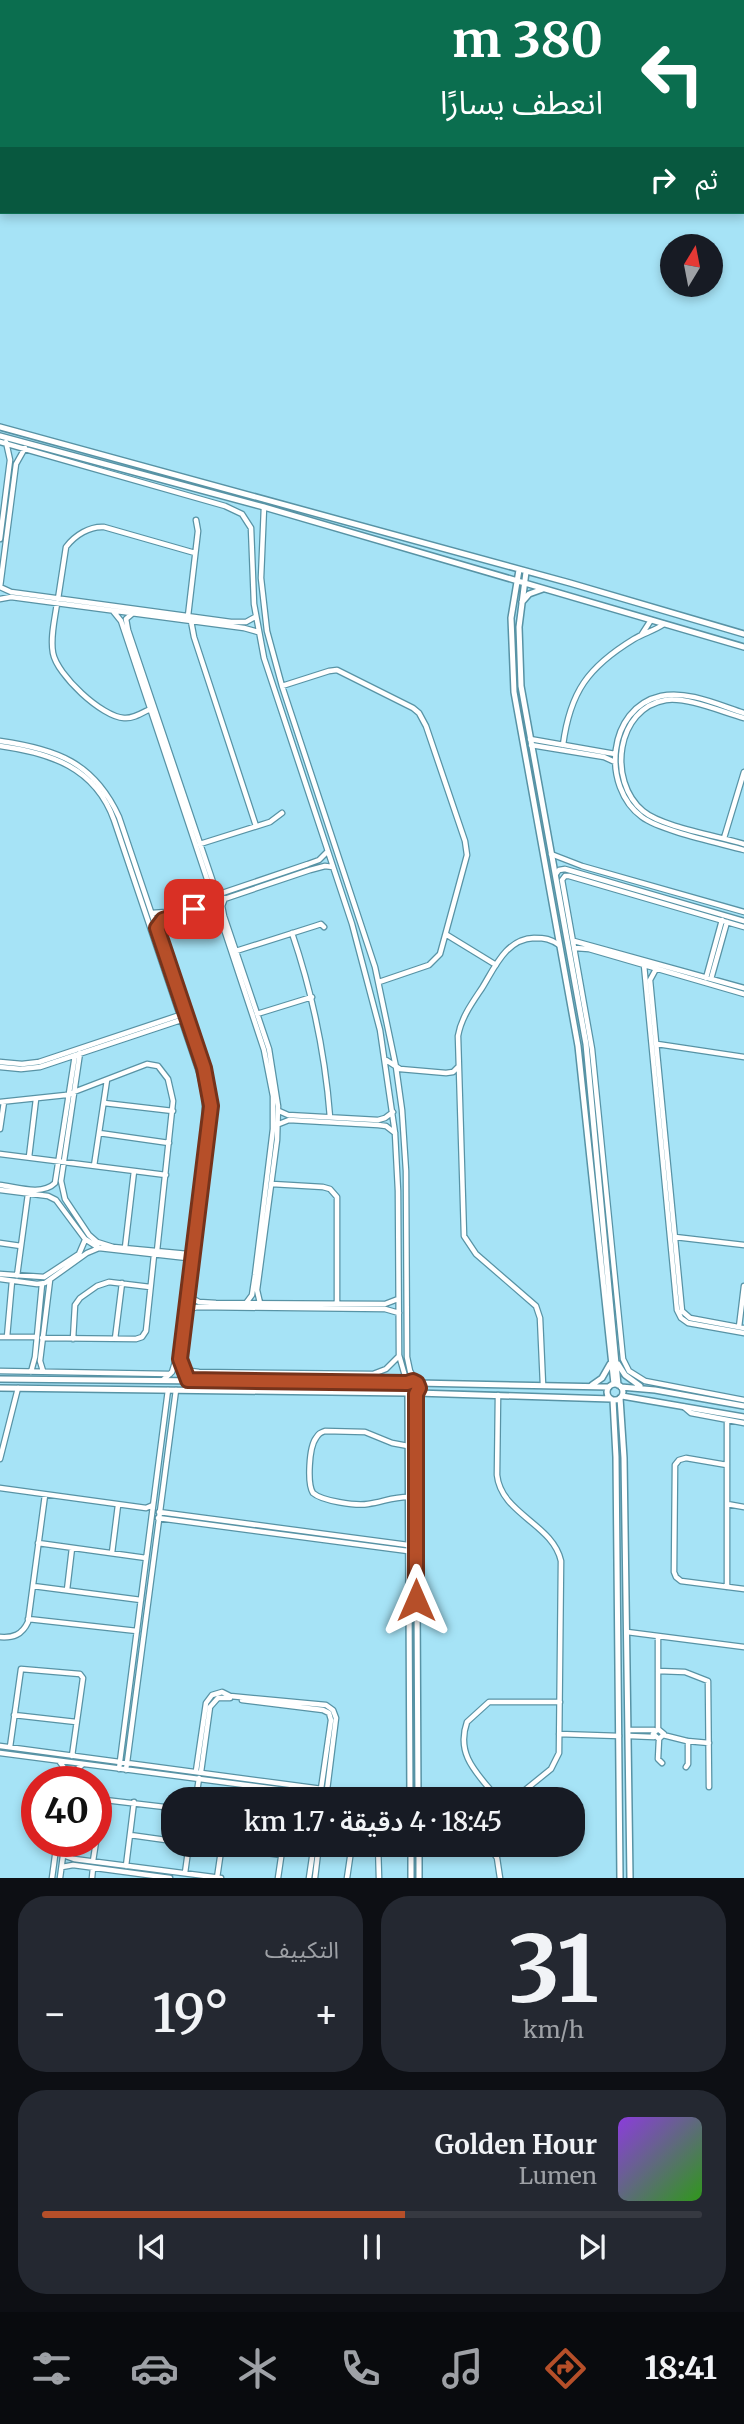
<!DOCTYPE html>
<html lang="ar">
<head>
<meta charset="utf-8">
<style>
	body { margin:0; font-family:Merriweather,"Noto Sans Arabic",serif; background:#242831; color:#f1f3f6; direction:rtl; height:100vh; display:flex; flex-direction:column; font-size:26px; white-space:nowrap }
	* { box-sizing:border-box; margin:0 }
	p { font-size:23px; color:#9ea1a6 }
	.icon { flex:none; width:38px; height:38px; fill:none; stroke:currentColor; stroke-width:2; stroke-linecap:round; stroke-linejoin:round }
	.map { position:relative; height:1878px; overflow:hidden; direction:ltr }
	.drawer { display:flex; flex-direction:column; gap:18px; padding:18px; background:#0d0f14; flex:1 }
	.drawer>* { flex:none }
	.hud { position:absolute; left:0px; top:0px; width:746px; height:214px; box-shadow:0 4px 10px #0003; direction:rtl; background:#0b6e4f; color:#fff; overflow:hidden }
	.needle { width:46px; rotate:10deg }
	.controls { position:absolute; left:660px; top:234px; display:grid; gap:14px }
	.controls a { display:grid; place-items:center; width:63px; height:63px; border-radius:50%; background:#171b24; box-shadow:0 4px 10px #0003; font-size:35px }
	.speed { position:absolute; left:21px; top:1766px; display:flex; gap:14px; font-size:35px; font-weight:700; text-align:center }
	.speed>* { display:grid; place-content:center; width:91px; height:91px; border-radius:50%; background:#171b24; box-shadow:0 4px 10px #0003; line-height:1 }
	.speed .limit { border:10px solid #d22; background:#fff; color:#111 }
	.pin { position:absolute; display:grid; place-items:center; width:60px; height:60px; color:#fff; margin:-30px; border-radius:14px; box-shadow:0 4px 10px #0006 }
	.me { position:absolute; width:77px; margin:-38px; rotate:0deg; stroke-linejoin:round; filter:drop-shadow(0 0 5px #0008) }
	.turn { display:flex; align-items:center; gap:24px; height:147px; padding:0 28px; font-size:32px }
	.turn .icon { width:91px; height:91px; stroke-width:2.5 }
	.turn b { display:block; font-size:49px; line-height:60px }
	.then { display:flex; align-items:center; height:66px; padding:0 28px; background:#0003; gap:14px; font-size:26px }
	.big { font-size:52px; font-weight:600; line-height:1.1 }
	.drawer .tile { flex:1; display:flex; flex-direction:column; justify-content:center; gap:10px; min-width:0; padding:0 24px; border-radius:28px; background:#242831 }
	.drawer .dial { align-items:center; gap:0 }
	.dial b { font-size:91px; line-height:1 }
	.song { display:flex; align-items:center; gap:21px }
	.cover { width:84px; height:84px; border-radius:10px; background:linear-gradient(135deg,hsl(270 70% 55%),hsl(110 70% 35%)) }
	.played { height:7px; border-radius:4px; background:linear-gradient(90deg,#b64f29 55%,#363941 55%) }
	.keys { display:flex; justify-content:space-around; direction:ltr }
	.heat { display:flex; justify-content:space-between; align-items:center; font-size:38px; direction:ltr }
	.drawer .tiles { flex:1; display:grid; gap:18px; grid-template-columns:1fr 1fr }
	.tile:last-child { grid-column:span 2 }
	.trip { position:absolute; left:161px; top:1787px; width:424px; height:70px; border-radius:28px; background:#171b24; box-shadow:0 4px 10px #0003; font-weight:600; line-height:70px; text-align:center; direction:rtl }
	.tabs { display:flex; height:112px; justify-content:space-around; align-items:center; background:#090b0e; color:#9ea1a6 }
	.tabs .icon { width:49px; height:49px }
	.tabs .on { color:#b64f29 }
	.tabs b { font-size:32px; color:#f1f3f6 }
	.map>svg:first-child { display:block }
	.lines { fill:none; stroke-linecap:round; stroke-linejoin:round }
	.minor-casing { stroke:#5893a5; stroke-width:7 }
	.tertiary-casing { stroke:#5893a5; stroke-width:8 }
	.minor { stroke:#fff; stroke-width:4.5 }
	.tertiary { stroke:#fff; stroke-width:5 }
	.route-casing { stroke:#76331b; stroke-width:18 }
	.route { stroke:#b64f29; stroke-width:12 }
</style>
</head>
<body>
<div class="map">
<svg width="744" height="1878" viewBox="0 0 744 1878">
	<rect width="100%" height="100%" fill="#a6e3f6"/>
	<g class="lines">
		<defs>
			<path id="minor" d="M0,442L225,506L242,514L251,528L254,604L264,658L352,924L380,1030L395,1133L398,1191L399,1355L407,1383
				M264,507L261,578L267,631L282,686L375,967L396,1067L402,1110L406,1171L407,1357L410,1371L417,1383
				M0,539L10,460L6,442
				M0,587L11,592L231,622H246L255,617
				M0,587L16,464L25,448
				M0,599L11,597L244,628L258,632
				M58,599L66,547C75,535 90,526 104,527L195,553
				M57,603C55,619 50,637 53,653C57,675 102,717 124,718C133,719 142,713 150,709
				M113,611L121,621L208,882L209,898
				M133,613L126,619L128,630L213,882L222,893
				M188,616L198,531L196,520
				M191,621L194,637L256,826
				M642,634L651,620
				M282,686L329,671L337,670L413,708L419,713L426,726L465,841L467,855L440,954L429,965L379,982
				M744,713C719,705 687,690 661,696C607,708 601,787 642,817C661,831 719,843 744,850
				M744,718C722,712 688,697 666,700C616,708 607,781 643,811C662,827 718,836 744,844
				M530,739L615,754
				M0,741C56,749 94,762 119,817L207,1078L211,1099V1119L180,1359L188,1380
				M531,745L604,757L615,762
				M563,745C570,692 588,667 634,639C644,633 654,631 664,624
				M0,746C50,753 95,767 114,820L200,1075L205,1099V1121L176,1359L172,1372L163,1380
				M724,838L744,772
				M200,844L270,822L282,813
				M551,854L582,866L744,912
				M556,874L559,870L565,869L744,921
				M225,898L222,906L224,916L269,1049L278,1106L277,1140L257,1290L260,1303
				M212,903L218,911L264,1050L273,1096V1129L255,1275L252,1295L246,1303
				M152,913L166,912L308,864L319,860L327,852
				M157,927L161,922L168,918L310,870L325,866L333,867
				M744,927L569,876H565L562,880L592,1049L623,1359L629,1371L645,1381L744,1400
				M292,933C313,995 325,1052 330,1117
				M447,935L496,965
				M574,941L744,988
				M575,948L589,949L744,994
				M236,951L315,926L321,924L324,927
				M644,965L677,1310L681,1318L688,1323L744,1333
				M656,969L650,980L682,1311L690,1318L744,1328
				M706,978L722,920
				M711,979L727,922
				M257,1014L312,997
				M657,1044L744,1057
				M80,1053L61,1181L65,1199L89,1235L97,1242L113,1247L188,1254
				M386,1060L400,1069L446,1073L453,1072L458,1067
				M0,1062L22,1064L39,1062L180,1015
				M0,1067L21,1069L40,1067L181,1020
				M0,1102L66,1095L147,1064L158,1066L168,1079L173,1101L157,1251
				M104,1103L173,1111
				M279,1111L288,1115L378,1120L385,1118L393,1112
				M279,1124L289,1120L378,1125L386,1126L395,1133
				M0,1129L4,1102
				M99,1133L169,1143
				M0,1154L166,1175
				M29,1157L36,1099
				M94,1166L107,1080
				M272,1184L323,1187L330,1189L337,1197V1303
				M0,1185C17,1187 42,1196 55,1183L75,1055
				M0,1190L48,1196L56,1200L85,1239L99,1248L187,1258
				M675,1237L744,1245
				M0,1243L21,1246
				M125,1248L134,1171
				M0,1274L44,1277L79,1254L85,1240
				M17,1276L28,1194
				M0,1279L37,1284L45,1283L87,1253L99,1248
				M188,1296L199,1302L216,1303L385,1304L398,1299
				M187,1310L197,1307L385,1309L399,1313
				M739,1327L744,1286
				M0,1337H36
				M7,1337L12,1281
				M42,1338L136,1339L142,1337L146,1331L154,1255
				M73,1339L75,1305L80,1298L97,1286L109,1282L150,1287
				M115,1339L122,1283
				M183,1370L199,1372L373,1374L386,1369L399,1356
				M0,1371L170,1374
				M43,1371L40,1361L50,1280
				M31,1372L35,1357L42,1284
				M543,1385L540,1318L536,1306L476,1254L464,1236L458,1036C461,1018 472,1003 482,988C495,967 506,939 534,938C545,938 551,939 559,945
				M498,1395L497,1475C501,1514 553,1524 561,1561L559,1753L551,1769L514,1799
				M684,1407L691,1413L744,1423
				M408,1446L392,1443L365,1432L325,1431C320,1433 319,1433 316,1438C309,1447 307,1484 313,1493C322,1501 356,1506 368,1504C383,1502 392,1497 408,1497
				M0,1459L18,1388
				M727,1465L686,1458L679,1460L675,1465L674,1572L676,1577L681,1581L744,1589
				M0,1488L146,1508L153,1505
				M727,1504L744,1507
				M159,1512L408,1545
				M158,1518L408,1551
				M38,1543L146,1558
				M112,1553L118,1505
				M33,1586L141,1600
				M727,1587V1420
				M67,1590L72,1548
				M28,1619L137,1631
				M627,1632L744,1647
				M0,1637C13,1638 22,1635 28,1622L45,1495
				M658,1671L685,1672L708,1681L709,1787
				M242,1700L323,1710L329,1713L331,1720L321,1789
				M14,1715L76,1722
				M658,1729V1636
				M629,1730H654
				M559,1734L619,1736
				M663,1735L687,1741L709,1743
				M629,1736L654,1737
				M659,1739L653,1734L658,1729L664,1734L659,1739L658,1759L662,1763
				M0,1746L397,1799
				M10,1747L21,1669L80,1674L83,1678L72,1756
				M0,1753L353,1799
				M59,1761L65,1769V1782
				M686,1767L688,1764V1741
				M119,1769L168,1390
				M126,1770L176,1390
				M196,1771L206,1703L212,1695L222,1692L230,1696L326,1705L333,1710L336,1718L327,1790
				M201,1772L210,1707L218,1698H230
				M73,1782L76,1770L82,1765
				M196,1799L199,1778
				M498,1799C479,1775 455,1756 467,1722L489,1702H560
				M130,1835L173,1841
				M378,1844L379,1878
				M488,1844L497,1858L500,1878
				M222,1847L281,1855
				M419,1849H441L455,1844
				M63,1855L74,1859L221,1878
				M93,1861L102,1803L105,1800L173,1808
				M126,1866L134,1802
				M62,1867L73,1865L170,1878
				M185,1873L189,1844
				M52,1878L57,1841
				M60,1878L65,1841
				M92,1878L93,1868
				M217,1878L222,1844
				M278,1878L283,1844
				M309,1878L314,1844
				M315,1878L319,1844
				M347,1878L352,1844"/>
			<path id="tertiary" d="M0,427L570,583L744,634
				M0,436L264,507L744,647
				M519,570L511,618L514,692L578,1046L614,1384
				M526,572L519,627L521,686L586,1044L618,1385
				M522,602L529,594L543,589
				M618,1364L625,1375L640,1386
				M0,1379L407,1383
				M405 1388a7 7 0 1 1 14 0a7 7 0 1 1-14 0Z
				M417,1383L609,1387
				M607 1392a8 8 0 1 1 16 0a8 8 0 1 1-16 0Z
				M592,1385L602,1378L610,1364
				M621,1387L655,1390L744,1406
				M0,1388L407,1393
				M408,1393L410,1799
				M417,1393L611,1399
				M416,1394L418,1799
				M622,1396L744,1417
				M620,1398L624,1458L630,1878
				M613,1400L616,1457L620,1878
				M411,1844V1878
				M419,1844V1878"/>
		</defs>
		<use href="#minor" class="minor-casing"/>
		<use href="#tertiary" class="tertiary-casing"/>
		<use href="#minor" class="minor"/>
		<use href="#tertiary" class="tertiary"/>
	</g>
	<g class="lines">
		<defs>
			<path id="route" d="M194,909L163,920L157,928L204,1068L211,1106L180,1359L188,1380L407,1383L413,1381L417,1383L419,1388L416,1394V1600"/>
		</defs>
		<use href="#route" class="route-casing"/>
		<use href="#route" class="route"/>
	</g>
</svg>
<div class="controls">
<a><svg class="needle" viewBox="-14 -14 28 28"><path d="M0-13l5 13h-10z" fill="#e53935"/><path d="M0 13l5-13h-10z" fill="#9ea1a6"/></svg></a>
</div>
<div class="speed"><div class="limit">40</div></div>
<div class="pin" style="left:194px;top:909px;background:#d93025"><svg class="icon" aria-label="arrive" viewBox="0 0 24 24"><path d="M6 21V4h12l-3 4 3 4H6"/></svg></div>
<svg class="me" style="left:416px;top:1600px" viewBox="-20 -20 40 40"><path d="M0-17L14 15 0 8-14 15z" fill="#b64f29" stroke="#fff" stroke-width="4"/></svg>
<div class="trip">18:45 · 4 دقيقة · 1.7 km</div>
<div class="hud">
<div class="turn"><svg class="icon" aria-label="left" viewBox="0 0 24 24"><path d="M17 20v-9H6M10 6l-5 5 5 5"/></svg><div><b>380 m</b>انعطف يسارًا</div></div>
<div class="then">ثم<svg class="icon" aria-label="right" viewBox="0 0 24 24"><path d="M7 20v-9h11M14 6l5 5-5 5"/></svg></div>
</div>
</div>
<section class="drawer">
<div class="tiles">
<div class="tile dial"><b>31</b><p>km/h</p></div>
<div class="tile"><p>التكييف</p>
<div class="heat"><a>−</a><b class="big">19°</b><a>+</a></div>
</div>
<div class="tile">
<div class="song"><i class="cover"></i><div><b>Golden Hour</b><p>Lumen</p></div></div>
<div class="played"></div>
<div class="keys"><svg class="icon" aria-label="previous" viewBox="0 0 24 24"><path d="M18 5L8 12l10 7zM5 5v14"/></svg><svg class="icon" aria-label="pause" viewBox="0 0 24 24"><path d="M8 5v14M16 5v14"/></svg><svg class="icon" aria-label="next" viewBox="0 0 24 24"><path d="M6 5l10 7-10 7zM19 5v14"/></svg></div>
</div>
</div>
</section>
<nav class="tabs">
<b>18:41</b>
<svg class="icon on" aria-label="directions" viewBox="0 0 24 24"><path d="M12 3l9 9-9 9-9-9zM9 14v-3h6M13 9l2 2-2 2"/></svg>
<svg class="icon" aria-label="music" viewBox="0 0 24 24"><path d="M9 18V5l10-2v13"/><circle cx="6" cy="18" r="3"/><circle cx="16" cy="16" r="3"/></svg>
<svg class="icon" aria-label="phone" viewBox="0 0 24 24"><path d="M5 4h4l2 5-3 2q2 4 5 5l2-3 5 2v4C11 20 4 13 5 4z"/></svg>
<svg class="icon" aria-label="climate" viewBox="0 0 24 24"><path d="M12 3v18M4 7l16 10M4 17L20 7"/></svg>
<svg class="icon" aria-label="car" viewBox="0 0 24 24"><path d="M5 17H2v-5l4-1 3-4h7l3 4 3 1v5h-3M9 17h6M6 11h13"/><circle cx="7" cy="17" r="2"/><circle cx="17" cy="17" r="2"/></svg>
<svg class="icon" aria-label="filters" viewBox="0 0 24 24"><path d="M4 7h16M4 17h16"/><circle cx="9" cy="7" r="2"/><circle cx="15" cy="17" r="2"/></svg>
</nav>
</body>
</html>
